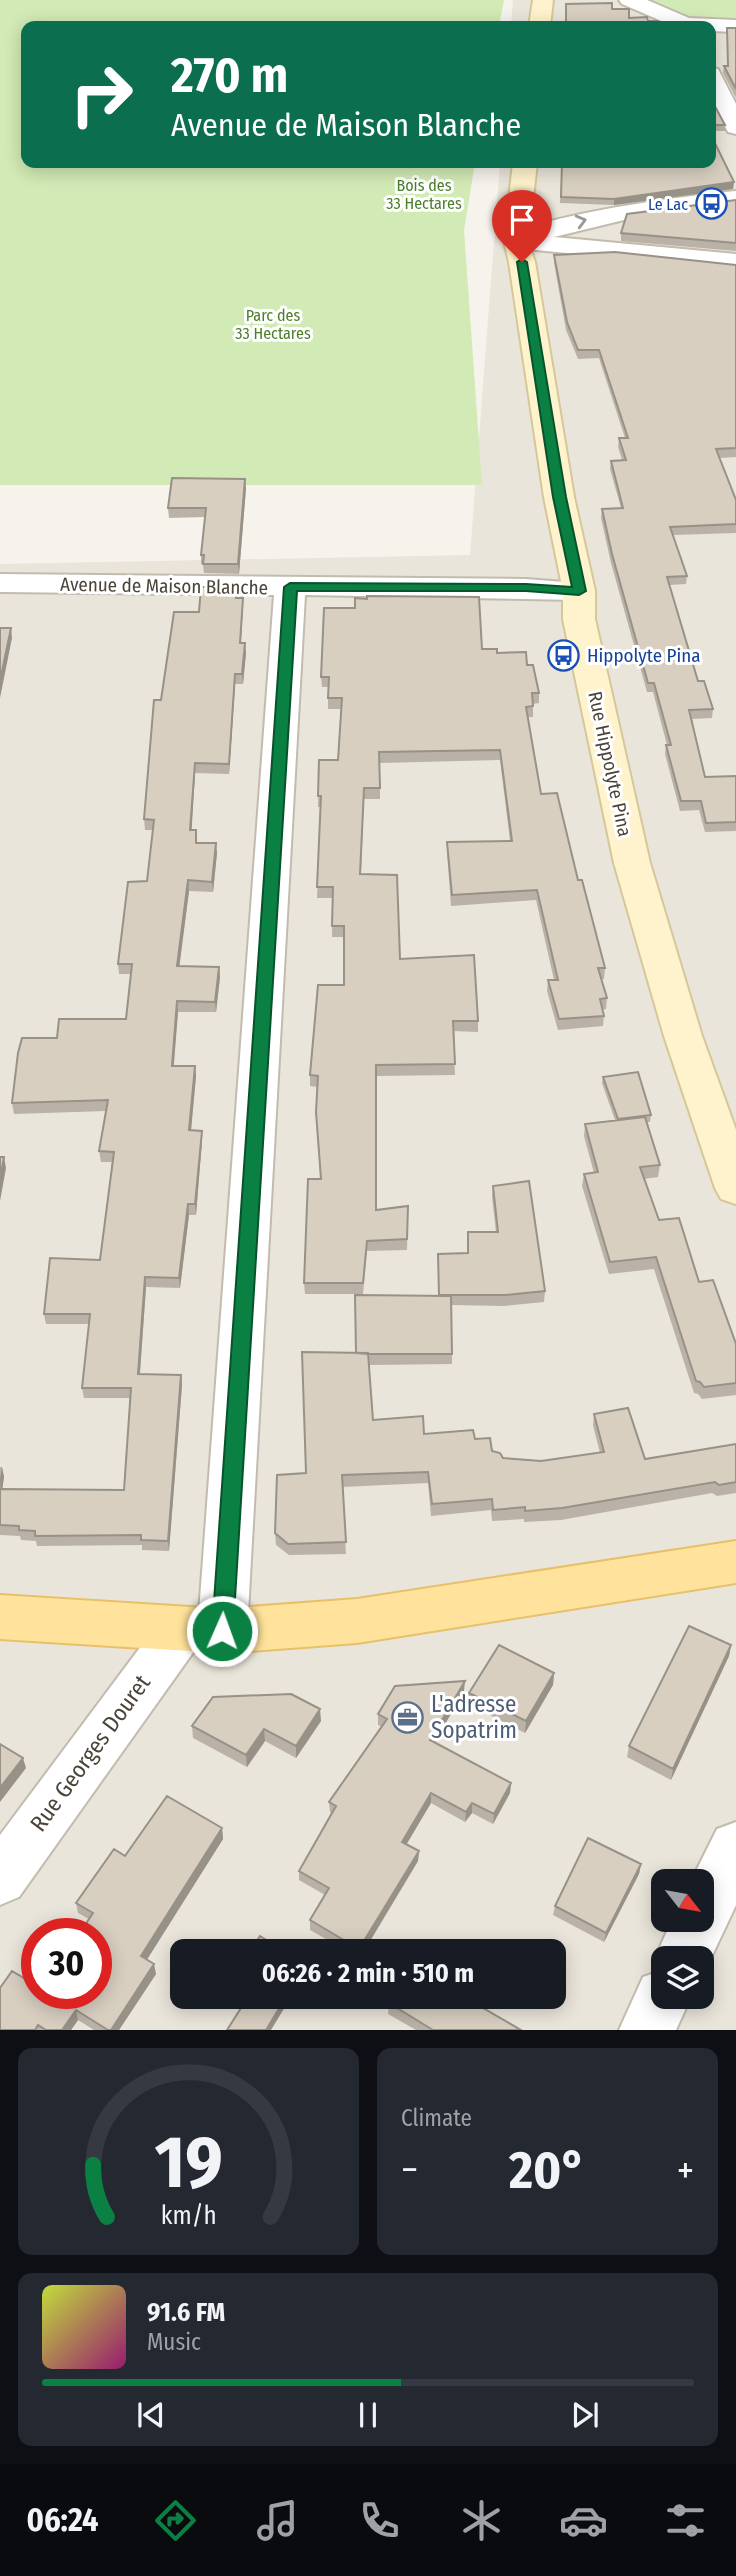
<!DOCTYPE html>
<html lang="en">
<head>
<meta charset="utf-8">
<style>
	body { margin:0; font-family:"Fira Sans Condensed",sans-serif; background:#242831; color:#f1f3f6; height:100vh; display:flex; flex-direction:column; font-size:26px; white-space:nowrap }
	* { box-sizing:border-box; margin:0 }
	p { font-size:23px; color:#9ea1a6 }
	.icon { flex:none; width:38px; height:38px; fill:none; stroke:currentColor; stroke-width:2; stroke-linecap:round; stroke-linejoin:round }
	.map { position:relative; height:2030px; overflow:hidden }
	.drawer { display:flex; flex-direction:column; gap:18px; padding:18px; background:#0d0f14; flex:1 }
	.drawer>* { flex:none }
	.guide { position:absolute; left:21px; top:21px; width:695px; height:147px; border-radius:14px; box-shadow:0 4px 18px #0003; background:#0b6e4f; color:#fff; overflow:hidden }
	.needle { width:46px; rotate:121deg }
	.buttons { position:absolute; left:651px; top:1869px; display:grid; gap:14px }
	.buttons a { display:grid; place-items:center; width:63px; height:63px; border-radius:14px; background:#171b24; box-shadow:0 4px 18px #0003; font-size:35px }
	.speed { position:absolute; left:21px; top:1918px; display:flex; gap:14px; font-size:35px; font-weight:700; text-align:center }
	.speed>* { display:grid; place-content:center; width:91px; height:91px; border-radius:50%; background:#171b24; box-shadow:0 4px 18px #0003; line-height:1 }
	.speed .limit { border:10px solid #d22; background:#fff; color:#111 }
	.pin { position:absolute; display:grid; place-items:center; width:60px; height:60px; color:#fff; margin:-72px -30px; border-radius:50% 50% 50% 0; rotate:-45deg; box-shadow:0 0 7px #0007 }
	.pin .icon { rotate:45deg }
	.me { position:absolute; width:77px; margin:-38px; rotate:2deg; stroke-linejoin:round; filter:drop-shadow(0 0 5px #0008) }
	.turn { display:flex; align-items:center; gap:24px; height:147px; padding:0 35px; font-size:32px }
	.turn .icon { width:91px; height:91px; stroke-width:2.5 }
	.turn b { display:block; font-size:49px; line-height:60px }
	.big { font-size:52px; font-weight:700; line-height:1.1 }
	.drawer .widget { flex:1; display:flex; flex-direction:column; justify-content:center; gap:10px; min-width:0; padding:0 24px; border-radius:14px; background:#242831 }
	.drawer .dial { align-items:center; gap:0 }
	.dial svg { height:182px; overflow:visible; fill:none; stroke:#363941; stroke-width:7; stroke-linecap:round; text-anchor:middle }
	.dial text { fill:#f1f3f6; stroke:none }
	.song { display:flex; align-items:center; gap:21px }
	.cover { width:84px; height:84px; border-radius:10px; background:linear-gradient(135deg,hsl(70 70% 55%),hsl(320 70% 35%)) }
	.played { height:7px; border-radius:4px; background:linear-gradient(90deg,#0b8043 55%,#363941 55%) }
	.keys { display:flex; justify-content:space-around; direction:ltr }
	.heat { display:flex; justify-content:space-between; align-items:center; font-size:38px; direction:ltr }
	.drawer .tiles { flex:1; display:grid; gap:18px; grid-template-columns:1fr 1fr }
	.widget:last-child { grid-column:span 2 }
	.trip { position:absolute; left:170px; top:1939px; width:396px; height:70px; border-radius:14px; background:#171b24; box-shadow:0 4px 18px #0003; font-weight:700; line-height:70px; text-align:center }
	.tab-bar { display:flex; height:112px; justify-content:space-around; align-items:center; background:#090b0e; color:#9ea1a6 }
	.tab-bar .icon { width:49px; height:49px }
	.tab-bar .active { color:#0b8043 }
	.tab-bar b { font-size:32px; color:#f1f3f6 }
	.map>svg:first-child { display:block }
	.residential { fill:#eae5da; fill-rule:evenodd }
	.green { fill:#d2eab5 }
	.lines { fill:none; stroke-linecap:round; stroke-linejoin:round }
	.street-casing { stroke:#c2bbae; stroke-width:4 }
	.secondary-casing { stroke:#d6c79b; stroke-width:4 }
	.primary-casing { stroke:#e6c16a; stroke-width:4 }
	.street { fill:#fff; fill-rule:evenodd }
	.secondary { fill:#fff3cd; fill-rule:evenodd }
	.primary { fill:#ffe39c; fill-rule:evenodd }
	.wall { fill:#bab2a6 }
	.shaded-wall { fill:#979187 }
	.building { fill:#d8cfc1; stroke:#979187; stroke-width:2 }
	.oneway { stroke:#9c9892 }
	.route { fill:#0b8043; stroke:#07532c; stroke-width:2 }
	.labels { text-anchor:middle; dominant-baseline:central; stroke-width:6; stroke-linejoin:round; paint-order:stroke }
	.far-park-label { font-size:16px; fill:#4a7f2a; stroke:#fff }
	.far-transit-label { font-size:16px; fill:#164399; stroke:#fff; text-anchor:end }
	.street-label { font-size:19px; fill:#4b4439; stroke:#fff }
	.transit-label { font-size:19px; fill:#164399; stroke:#fff; text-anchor:start }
	.near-service-label { font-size:23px; fill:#4e5e75; stroke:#fff; text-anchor:start }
	.near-street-label { font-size:23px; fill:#4b4439; stroke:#fff }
</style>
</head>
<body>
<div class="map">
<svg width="736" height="2030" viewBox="0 0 736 2030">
	<rect width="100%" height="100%" fill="#f6f3ec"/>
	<path class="residential" d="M513,0H736V2030H0V564L470,555L500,163H710V26H511ZM663,1881H702V1920H663ZM37,1934H96V1993H37ZM182,1951H553V1997H182ZM663,1958H702V1997H663Z"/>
	<path class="green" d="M0,0H504L499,26H26V163H475L464,230L482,485H0Z
		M638,0H736V22L689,18Z"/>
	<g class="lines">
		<defs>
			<path id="street" d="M619,0H647L689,18L736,20V32L710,31V26H673L622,4Z
				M710,68L718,69L736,104V134L728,132L710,98Z
				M736,191V205L624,220L554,237L736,254V270L536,250C525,248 518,250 507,247L504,242C521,216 699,194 736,191Z
				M0,574L526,579L590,584L595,591L590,598L579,600L305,595L247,1631L239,1646L222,1653L205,1646L202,1640L19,1897L0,1905V1835L165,1614L182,1607L199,1613L274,595L0,592Z
				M736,1822V1905L702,1977V1958H663V1997H691L676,2030H619L643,1977L660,1971L655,1958L672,1920H702V1881H691L717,1829Z"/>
			<path id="secondary" d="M533,0H553L550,26H529Z
				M513,163H537L528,242L535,262L574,497L595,591V619L650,863L702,1036L736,1130V1204L721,1199L715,1188L664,1036L614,863L563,619V591L544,497L509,262L504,242Z"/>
			<path id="primary" d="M736,1541V1583L357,1643L222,1653L0,1639V1595L222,1609L357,1599Z"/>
		</defs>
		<use href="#street" class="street-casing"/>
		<use href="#secondary" class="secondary-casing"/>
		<use href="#primary" class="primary-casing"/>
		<use href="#street" class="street"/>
		<use href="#secondary" class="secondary"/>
		<use href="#primary" class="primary"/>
	</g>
	<path class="wall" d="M727,28H736V98L723,73L724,66H727Z
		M710,97L725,125V131H710Z
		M562,163L734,182L733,189L614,205L560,203Z
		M736,200V251L621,241V233Z
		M554,255L736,265V457L719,458L736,500V533L673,535L687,576L686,584L669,585L698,681L713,709L712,718L692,719L705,777L736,776V831L705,832L699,810L680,811L665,754L666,745H667L653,692H647L611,563L601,518L602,509L621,508L610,469L611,461L622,460L618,447L619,438H625L599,358L578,359L566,330L554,263Z
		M246,488L239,574L204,573L203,564H201V555L205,517L169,518L168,508Z
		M237,598H243L241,643L246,653L243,684H235L229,774L195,773L191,830L197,843L217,853L213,892L189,891L179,966L219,967L220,977L216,1012H178L173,1066H195L196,1076L191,1130L202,1131V1141L196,1215H189L180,1288L146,1287L140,1374L181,1375L182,1385L169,1551L142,1550V1545L37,1546L36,1541L21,1540L20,1536L0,1535V1467H2L4,1477L2,1489L124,1490L130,1398H84L82,1388L89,1324H46L44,1314L100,1260L112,1162H101L99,1151L106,1111L14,1114L12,1103L57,1038L126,1019L131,974H119L118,964L147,881L153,830H145L144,819L161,700L199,612Z
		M482,649L497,653L527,665L539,693V703L533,704V717H527L541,794L578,880L605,968L604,979H601L607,998L606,1009L602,1010L604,1016L603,1026L558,1030L547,991L548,980H554L536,900L451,906L447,852V842L510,841L500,760L380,763V799H364L361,874L400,959L478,1021V1032L453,1031L455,1075L376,1076V1210L408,1206L407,1250L367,1251L363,1294H305L304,1283L320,1179L318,1087L310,1086V1075L344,985V937H332L333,898H317L321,807H318L319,760H338L341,709H328V687H322L321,677Z
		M603,1077L651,1115L650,1122H647L660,1165L658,1177L644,1179L659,1220L699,1282L736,1344V1395L702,1399L698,1394L694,1393L654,1269L609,1274L582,1186L584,1174L594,1173L584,1136L585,1124L615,1120L602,1083Z
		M493,1186L545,1291L544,1302L504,1306L452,1305V1364L369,1365L373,1420L424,1434L475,1439L503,1458L541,1461L600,1453L593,1425L594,1414L645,1459L736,1444V1493L717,1496L712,1493L561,1520L524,1522V1519L492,1521L491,1510L431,1516L428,1483L342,1487L346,1554L289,1555L276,1545L275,1533L306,1473L356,1353L439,1296L438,1254L467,1253L496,1232L492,1197Z
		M731,1645L729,1656L671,1780L627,1757L629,1746Z
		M554,1673L553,1685L525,1733L468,1704L469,1693Z
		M464,1691L435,1742L511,1783L510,1793L493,1824L472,1813L465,1822L431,1803L406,1844L419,1851L418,1861L364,1951H347L310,1930V1920L325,1895L299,1880V1871L331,1813L330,1812L329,1802L382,1727L378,1725V1714Z
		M321,1721L296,1758L265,1741L247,1767L193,1738L192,1726Z
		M222,1828L223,1839L147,1959L156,1974L119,2030H94L78,2020L71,2030H0L37,1993H96L89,1919L78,1913L76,1903L125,1856Z
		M641,1864L639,1874L604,1942L553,1915L555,1906Z
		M389,2003L521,2030H416L388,2014Z"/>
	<path class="shaded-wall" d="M734,182L733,189L614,205V199Z
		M245,479L246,488L239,574L238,564Z
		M243,598V608L240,653V643Z
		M11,628L12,638L0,698V681Z
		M245,643L246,653L243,684L242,674Z
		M235,674V684L229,774V764Z
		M195,763V773L191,841L190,830Z
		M216,843L217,853L213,892L212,882Z
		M188,880L189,891L178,977L177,966Z
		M219,967L220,977L216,1012L215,1002Z
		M177,1001L178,1012L173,1076L172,1066Z
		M195,1066L196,1076L190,1141L189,1130Z
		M202,1131V1141L196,1215L195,1204Z
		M4,1157L6,1168L0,1201V1179Z
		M188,1204L189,1215L180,1288L179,1278Z
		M145,1277L146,1287L139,1384L138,1374Z
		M181,1375L182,1385L169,1551L168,1541Z
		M2,1467L4,1477L1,1499L0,1479Z
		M731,1645L729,1656L671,1780L673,1769Z
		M554,1673L553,1685L525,1733L526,1721Z
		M465,1681L464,1691L430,1750V1740Z
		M320,1709L321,1721L296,1758V1746Z
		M264,1729L265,1741L247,1767L246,1755Z
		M23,1758L26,1768L0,1802V1788Z
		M511,1783L510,1793L493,1824L494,1814Z
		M431,1793V1803L402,1852V1842Z
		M472,1803V1813L465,1822L466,1812Z
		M222,1828L223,1839L143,1966L141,1956Z
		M419,1851L418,1861L364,1951H359V1949Z
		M641,1864L639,1874L604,1942L606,1933Z
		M154,1964L156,1974L119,2030H111Z
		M286,1997H291L271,2030H266Z
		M76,2010L78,2020L71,2030H62Z"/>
	<path class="building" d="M612,3V9H629V18L647,17L648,21H658L661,26H566V4Z
		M727,28H736V89L724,66H728Z
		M710,97L725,125H710Z
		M710,133L734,182L614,199L561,197L562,163H710Z
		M736,200V243L621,233L627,214Z
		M615,252L736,265V448L716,449L736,500V524L670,527L687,576L667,577L698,681H704L713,709L689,710L705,777L736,776V822L706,823L701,801H681L666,745H671L654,683H648L612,554L602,509L623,508L611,461L626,460L619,438H628L599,350H578L567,322L554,255Z
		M172,478L245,479L238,564H203L204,555H201L206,508H168Z
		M201,587H237L236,598H243L240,643H245L242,674H235L229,764L195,763L190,830H196V843H216L212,882L188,880L177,966L219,967L215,1002L177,1001L172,1066H195L189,1130L202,1131L195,1204H188L179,1278L145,1277L138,1374L181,1375L168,1541L141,1540V1535L35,1536V1531L19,1530V1526L0,1525V1489L124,1490L131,1388H82L90,1314H44L50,1258L100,1260L114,1152L99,1151L108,1100L12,1103L18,1053L22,1038H57L59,1019H126L132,964H118L128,882L147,881L154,820L144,819L154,700H161L174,612H199Z
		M367,596L479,597L482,649H497V653L526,652L527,665H533L539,693H532L533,706L526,707L541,794L557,793L578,880H582L605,968H598L607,998L600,999L604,1016L559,1019L548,980H558L537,890L452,895L447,842L512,841L500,750L379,752L380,788H364L360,874L397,875L400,959L474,955L478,1021H453L455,1064L376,1065V1210L408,1206L407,1239L367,1241L363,1283H304L308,1179H321L316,1112L318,1076L310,1075L318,985H344V926H332L333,887H317L321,796H318L319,760H338L342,698H328L329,677H321L324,608H355V598L367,599Z
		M0,628H11L0,681Z
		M638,1072L651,1115L618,1119L603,1077Z
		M645,1117L660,1165L640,1167L659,1220L679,1218L699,1282L713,1280L736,1344V1383L704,1387L700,1382L696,1381L656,1257L610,1262L584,1174L598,1172L585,1124Z
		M0,1157H4L0,1179Z
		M529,1181L545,1291L505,1295H439L438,1254L468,1253V1232H498L493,1186Z
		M355,1295L451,1296L452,1354H368L356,1353Z
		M302,1352L368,1353L373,1420L423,1416L424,1434L473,1430L475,1439L490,1438L492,1451L500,1453L503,1458L541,1461L604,1452L594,1414L628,1408L645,1459L736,1444V1482L719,1485L715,1482L562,1508L525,1511V1507L493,1510L492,1499L432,1504L428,1472L342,1475L346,1542L288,1544L275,1533L277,1475L306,1473Z
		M689,1626L731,1645L673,1769L629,1746Z
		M499,1645L554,1673L526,1721L469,1693Z
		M465,1681L430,1740L511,1783L494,1814L472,1803L466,1812L431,1793L402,1842L419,1851L359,1949L310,1920L329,1888L299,1871L336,1806L329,1802L387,1719L378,1714L395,1686Z
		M291,1694L320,1709L296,1746L264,1729L246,1755L192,1726L213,1697Z
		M0,1744L23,1758L0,1788Z
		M167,1796L222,1828L141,1956L154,1964L111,2030H108L76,2010L62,2030H46L38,2025L35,2030H0V1988L12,1971L37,1986V1993H96V1934H79L93,1913L76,1903L114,1849L125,1856Z
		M588,1838L641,1864L606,1933L555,1906Z
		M260,1936L284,1951H250Z
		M248,1997H286L266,2030H227Z
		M392,1997H464L521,2030H433L389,2003Z"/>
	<defs><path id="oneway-chevron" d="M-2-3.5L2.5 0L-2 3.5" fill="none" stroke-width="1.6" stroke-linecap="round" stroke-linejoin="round" transform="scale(1.75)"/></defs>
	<use class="oneway" href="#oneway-chevron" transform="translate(581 221) rotate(-15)"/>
	<path class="route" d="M522,259L527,262L566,497L586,591L579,595L526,591H297L233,1631L230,1638L222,1640L215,1638L212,1631L284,587L290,583L526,584L572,587L553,497L517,262Z"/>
	<defs>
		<symbol id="bus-ring" viewBox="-11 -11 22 22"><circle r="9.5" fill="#fff" stroke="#1a4fb4" stroke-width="1.5"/><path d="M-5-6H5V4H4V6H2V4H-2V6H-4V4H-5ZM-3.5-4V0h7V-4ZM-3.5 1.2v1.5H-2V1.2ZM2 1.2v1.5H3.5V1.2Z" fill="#1a4fb4"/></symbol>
		<symbol id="office-ring" viewBox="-11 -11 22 22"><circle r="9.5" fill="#fff" stroke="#5c6f8a" stroke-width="1.5"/><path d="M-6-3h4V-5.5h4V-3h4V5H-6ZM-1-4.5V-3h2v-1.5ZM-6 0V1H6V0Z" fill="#5c6f8a"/></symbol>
	</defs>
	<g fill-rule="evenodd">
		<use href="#bus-ring" x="694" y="186" width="35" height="35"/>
		<use href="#bus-ring" x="546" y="638" width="35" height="35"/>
		<use href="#office-ring" x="390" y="1700" width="35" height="35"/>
	</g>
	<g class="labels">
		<g class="far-park-label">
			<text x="424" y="185">Bois des<tspan x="424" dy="18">33 Hectares</tspan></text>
			<text x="273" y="315">Parc des<tspan x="273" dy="18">33 Hectares</tspan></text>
		</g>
		<g class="far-transit-label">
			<text x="688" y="204">Le Lac</text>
		</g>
		<g class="street-label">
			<text transform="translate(164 586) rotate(1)">Avenue de Maison Blanche</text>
			<text transform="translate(610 764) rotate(78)">Rue Hippolyte Pina</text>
		</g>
		<g class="transit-label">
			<text x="587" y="655">Hippolyte Pina</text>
		</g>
		<g class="near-service-label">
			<text x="431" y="1704">L'adresse<tspan x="431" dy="26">Sopatrim</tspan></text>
		</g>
		<g class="near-street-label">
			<text transform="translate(90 1753) rotate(-54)">Rue Georges Douret</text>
		</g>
	</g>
</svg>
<div class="buttons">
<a><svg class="needle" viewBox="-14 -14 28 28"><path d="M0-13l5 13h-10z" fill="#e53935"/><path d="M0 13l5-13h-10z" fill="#9ea1a6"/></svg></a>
<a><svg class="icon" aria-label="layers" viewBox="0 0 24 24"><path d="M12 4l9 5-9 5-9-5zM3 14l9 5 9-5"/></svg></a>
</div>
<div class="speed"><div class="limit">30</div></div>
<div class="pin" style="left:522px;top:262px;background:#d93025"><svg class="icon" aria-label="arrive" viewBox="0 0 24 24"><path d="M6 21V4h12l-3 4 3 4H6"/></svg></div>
<svg class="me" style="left:222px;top:1631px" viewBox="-20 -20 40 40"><circle r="17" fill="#0b8043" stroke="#fff" stroke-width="3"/><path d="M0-11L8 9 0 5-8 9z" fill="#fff"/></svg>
<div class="trip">06:26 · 2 min · 510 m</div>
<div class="guide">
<div class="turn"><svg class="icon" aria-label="right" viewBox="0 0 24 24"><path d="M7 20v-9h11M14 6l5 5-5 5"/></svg><div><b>270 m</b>Avenue de Maison Blanche</div></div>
</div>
</div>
<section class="drawer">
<div class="tiles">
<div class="widget dial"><svg viewBox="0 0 100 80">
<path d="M14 69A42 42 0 1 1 86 69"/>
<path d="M14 69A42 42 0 0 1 8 46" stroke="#0b8043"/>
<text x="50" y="56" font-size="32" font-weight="700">19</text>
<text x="50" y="72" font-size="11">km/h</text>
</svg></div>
<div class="widget"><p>Climate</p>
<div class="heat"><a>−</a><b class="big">20°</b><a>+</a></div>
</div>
<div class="widget">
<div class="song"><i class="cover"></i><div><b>91.6 FM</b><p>Music</p></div></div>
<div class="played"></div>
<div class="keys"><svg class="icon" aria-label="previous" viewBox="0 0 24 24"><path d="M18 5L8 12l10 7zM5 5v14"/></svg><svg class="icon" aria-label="pause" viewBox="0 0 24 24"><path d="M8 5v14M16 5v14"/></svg><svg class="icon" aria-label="next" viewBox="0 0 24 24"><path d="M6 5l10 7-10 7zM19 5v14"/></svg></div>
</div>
</div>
</section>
<nav class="tab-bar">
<b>06:24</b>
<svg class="icon active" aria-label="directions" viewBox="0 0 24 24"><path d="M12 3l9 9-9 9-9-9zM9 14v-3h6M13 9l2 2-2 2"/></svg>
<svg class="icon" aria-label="music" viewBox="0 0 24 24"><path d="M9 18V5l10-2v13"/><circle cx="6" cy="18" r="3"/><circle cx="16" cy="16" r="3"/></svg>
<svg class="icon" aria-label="phone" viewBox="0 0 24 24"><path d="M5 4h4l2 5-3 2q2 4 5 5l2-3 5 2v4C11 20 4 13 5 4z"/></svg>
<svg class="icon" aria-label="climate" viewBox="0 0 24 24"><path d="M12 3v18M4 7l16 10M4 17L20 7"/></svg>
<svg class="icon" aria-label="car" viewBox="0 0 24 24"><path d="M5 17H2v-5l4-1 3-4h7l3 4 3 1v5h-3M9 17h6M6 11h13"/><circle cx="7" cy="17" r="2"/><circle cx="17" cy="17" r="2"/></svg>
<svg class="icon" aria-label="filters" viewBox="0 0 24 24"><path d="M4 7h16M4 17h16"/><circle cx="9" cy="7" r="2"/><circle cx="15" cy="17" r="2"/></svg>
</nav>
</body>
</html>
